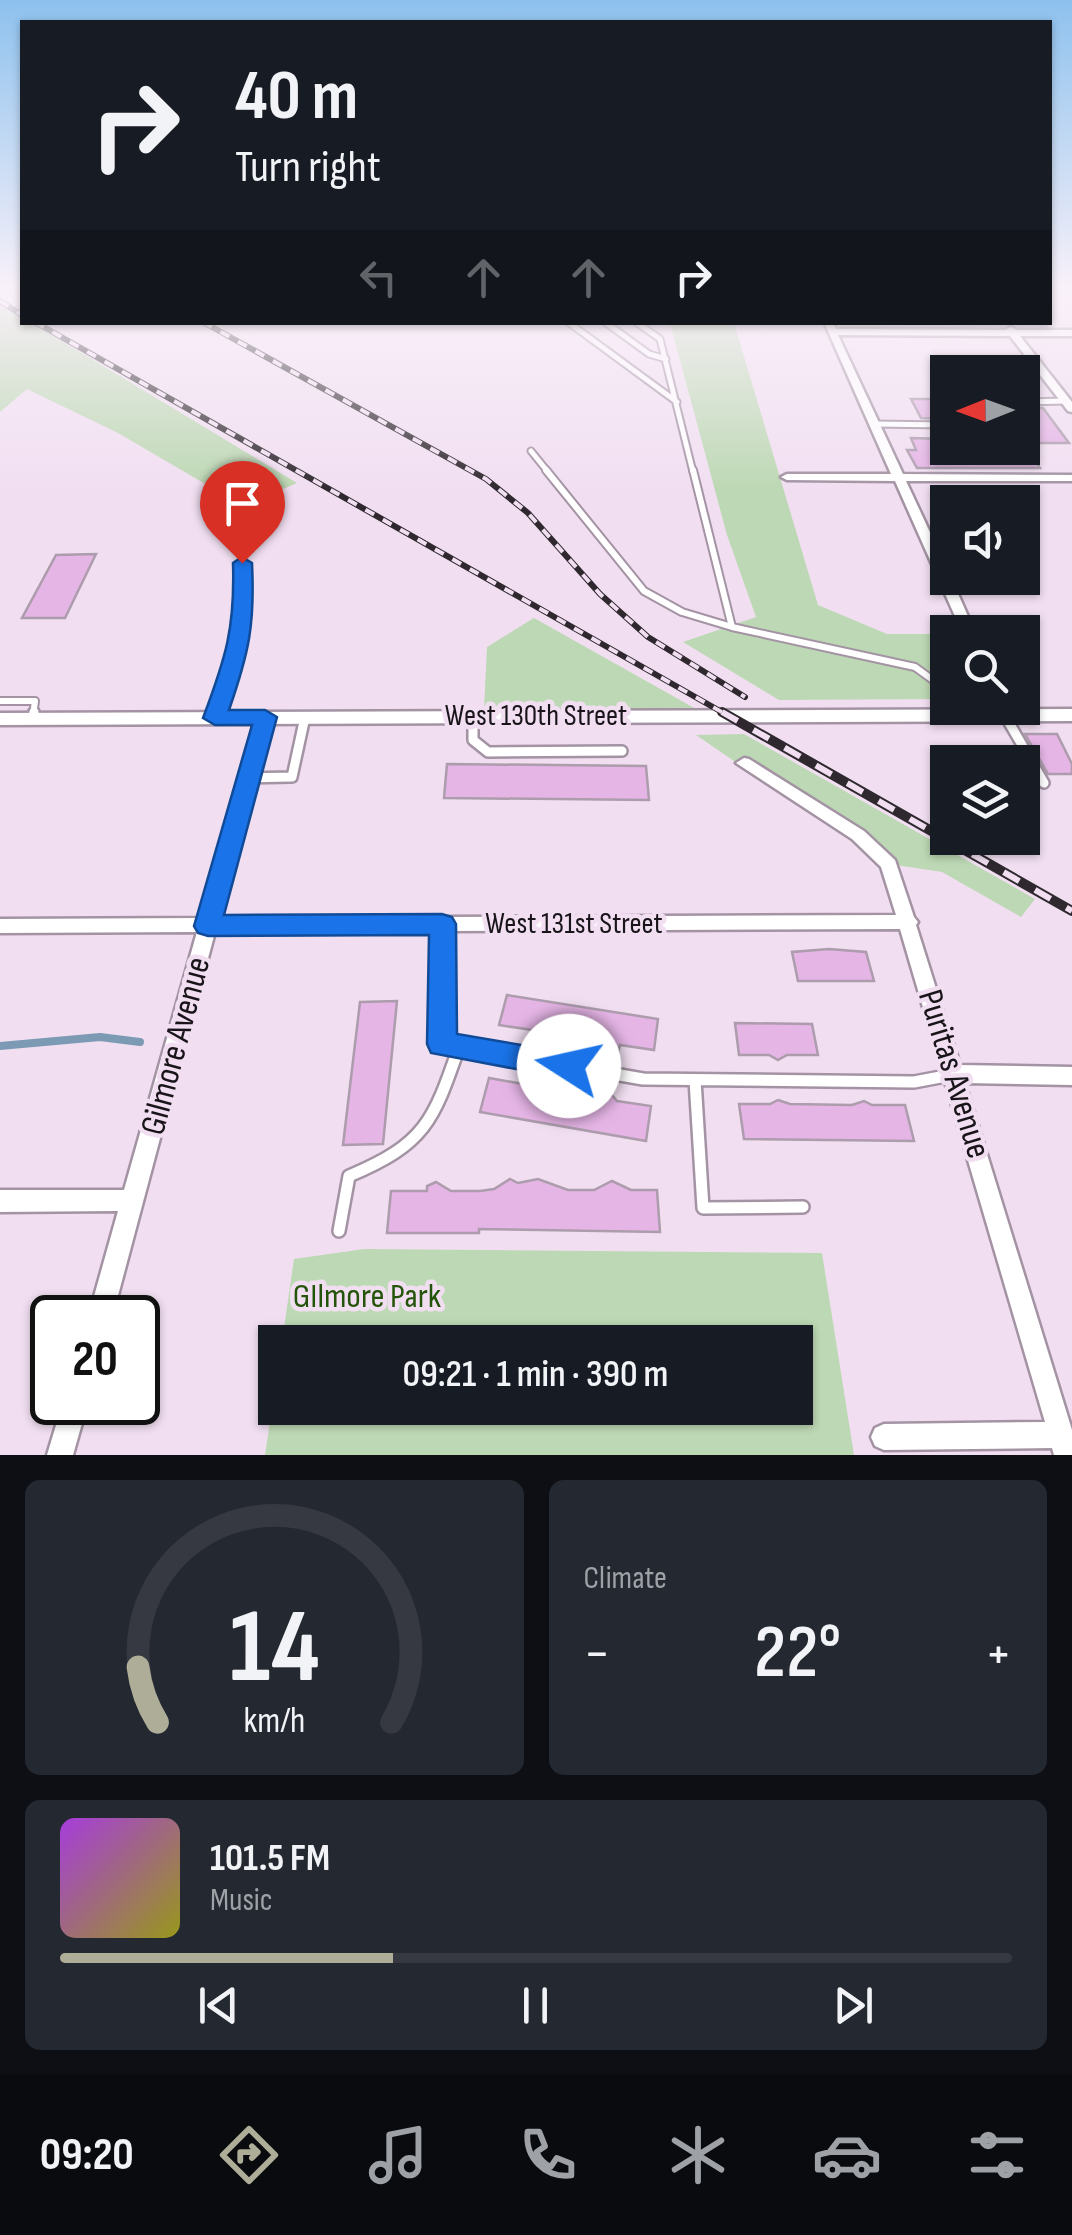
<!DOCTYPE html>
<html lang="en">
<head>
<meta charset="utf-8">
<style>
	body { margin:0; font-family:"Sofia Sans Condensed",sans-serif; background:#242831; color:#f1f3f6; height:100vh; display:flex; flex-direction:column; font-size:38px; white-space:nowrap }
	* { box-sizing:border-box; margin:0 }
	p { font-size:32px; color:#9ea1a6 }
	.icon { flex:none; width:55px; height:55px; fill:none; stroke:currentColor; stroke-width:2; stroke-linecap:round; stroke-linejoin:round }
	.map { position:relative; height:1455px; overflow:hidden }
	.panel { display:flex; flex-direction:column; gap:25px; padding:25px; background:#0d0f14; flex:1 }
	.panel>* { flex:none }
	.top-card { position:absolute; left:20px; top:20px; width:1032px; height:305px; border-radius:0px; box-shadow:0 2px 8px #0004; background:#171b24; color:#f1f3f6; overflow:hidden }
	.needle { width:65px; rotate:269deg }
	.controls { position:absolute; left:930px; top:355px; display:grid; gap:20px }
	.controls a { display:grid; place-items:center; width:110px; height:110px; border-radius:0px; background:#171b24; box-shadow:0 2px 8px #0004; font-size:50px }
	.speed { position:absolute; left:30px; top:1295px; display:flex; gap:20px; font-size:50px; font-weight:700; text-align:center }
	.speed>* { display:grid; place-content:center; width:130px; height:130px; border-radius:50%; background:#171b24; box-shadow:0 2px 8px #0004; line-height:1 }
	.speed .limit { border:5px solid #111; border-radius:15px; background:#fff; color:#111 }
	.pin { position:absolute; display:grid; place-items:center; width:85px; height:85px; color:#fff; margin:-102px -42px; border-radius:50% 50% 50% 0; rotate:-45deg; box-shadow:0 0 10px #0007 }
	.pin .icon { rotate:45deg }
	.me { position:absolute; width:110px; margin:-55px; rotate:280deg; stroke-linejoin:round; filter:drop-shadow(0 0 8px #0008) }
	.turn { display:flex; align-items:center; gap:35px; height:210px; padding:0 50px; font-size:45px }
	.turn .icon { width:130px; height:130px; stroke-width:2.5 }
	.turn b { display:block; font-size:70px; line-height:85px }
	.lanes { display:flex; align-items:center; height:95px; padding:0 50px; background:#0003; justify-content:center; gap:50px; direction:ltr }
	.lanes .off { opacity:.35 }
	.big { font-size:75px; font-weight:600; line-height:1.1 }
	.panel .tile { flex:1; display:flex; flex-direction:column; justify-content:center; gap:15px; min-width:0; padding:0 35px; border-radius:15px; background:#242831 }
	.panel .dial { align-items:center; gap:0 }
	.dial svg { height:260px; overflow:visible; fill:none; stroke:#363941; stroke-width:7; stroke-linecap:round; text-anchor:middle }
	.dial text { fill:#f1f3f6; stroke:none }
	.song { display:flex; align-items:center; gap:30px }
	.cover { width:120px; height:120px; border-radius:15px; background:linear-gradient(135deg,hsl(280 70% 55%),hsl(60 70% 35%)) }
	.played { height:10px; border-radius:5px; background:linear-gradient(90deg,#aeae98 35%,#363941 35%) }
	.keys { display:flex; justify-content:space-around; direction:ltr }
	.heat { display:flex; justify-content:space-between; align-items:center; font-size:55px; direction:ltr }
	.panel .tiles { flex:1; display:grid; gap:25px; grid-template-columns:1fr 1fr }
	.tile:last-child { grid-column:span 2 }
	.trip { position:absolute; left:258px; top:1325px; width:555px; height:100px; border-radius:0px; background:#171b24; box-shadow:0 2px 8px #0004; font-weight:600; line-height:100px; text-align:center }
	.tab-bar { display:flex; height:160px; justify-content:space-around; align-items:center; background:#090b0e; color:#9ea1a6 }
	.tab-bar .icon { width:70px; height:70px }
	.tab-bar .on { color:#aeae98 }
	.tab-bar b { font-size:45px; color:#f1f3f6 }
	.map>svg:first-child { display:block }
	.green { fill:#bdd8b4 }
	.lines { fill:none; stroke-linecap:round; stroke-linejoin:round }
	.stream { stroke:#7c9ab4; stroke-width:8 }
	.building { fill:#e5b5e6; stroke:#ac9cac; stroke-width:2.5 }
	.lane-far3-casing { stroke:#a393a3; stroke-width:9 }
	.lane-far2-casing { stroke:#a393a3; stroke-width:10 }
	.lane-far1-casing { stroke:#a393a3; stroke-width:14 }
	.lane-casing { stroke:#a393a3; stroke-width:16 }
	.street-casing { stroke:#a393a3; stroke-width:5 }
	.secondary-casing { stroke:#a393a3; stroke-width:5 }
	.lane-far3 { stroke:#fff; stroke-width:5 }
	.lane-far2 { stroke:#fff; stroke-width:6 }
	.lane-far1 { stroke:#fff; stroke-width:9 }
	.lane { stroke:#fff; stroke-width:11 }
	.street { fill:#fff; fill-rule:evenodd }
	.secondary { fill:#fff; fill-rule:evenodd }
	.rail-far1-casing { stroke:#2f292f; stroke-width:6 }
	.rail-casing { stroke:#2f292f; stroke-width:10 }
	.rail-far1 { stroke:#f1dff1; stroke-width:4; stroke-dasharray:10; stroke-linecap:butt }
	.rail { stroke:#f1dff1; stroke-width:6; stroke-dasharray:18; stroke-linecap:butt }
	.route { fill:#1a73e8; stroke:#114b97; stroke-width:2.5 }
	.labels { text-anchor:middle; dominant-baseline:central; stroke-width:9; stroke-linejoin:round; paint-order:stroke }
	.street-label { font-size:30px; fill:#191419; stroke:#f1dff1 }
	.near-street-label { font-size:35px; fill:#191419; stroke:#f1dff1 }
	.near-park-label { font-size:35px; fill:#245409; stroke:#f1dff1 }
</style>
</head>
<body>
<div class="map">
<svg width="1072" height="1455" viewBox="0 0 1072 1455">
	<rect width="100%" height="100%" fill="#f1dff1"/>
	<path class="green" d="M0,304L22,317V322L32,323L297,483L243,506L118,433L27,389L0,412Z
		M670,323H734L818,605L887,634H947V699L779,700L683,642L756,617L727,535Z
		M534,618L696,709V710H484L487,647Z
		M744,734L1035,899L1021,917L942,872L883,863L696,735Z
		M364,1249L822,1253L854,1455H265L275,1387V1408H795V1342H282L294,1259Z"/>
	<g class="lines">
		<path class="stream" d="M0,1046L100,1037L140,1042"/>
	</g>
	<path class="building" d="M911,399H948V419L921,418Z
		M1022,408H1043L1069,443H1038L1022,420Z
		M911,438L946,439L948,448L953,450L1029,451L1040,468H917L907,450H916Z
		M96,554L65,618H22L56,555Z
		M1025,734H1057L1072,764V774H1048Z
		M447,764L646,766L649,800L444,798Z
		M829,949L866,952L874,981H798L792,952Z
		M507,995L658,1019L654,1050L620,1045L618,1053L608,1043L544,1032L537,1038L532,1030L499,1025Z
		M397,1001L383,1144L343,1145L360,1002Z
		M735,1023L812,1024L818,1055H787L778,1060L769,1055H739Z
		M531,1076L536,1086L602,1098L612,1095L617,1101L651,1106L646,1141L480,1112L489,1078L523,1084Z
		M778,1100L790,1104L852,1105L864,1101L872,1105H905L914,1141L744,1139L739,1104H770Z
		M510,1179L518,1183L538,1179L568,1190H594L612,1181L631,1190H657L660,1232L479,1229V1233H387L391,1191H427V1186L436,1182L451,1191H480L494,1189Z"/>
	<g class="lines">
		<defs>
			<path id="lane-far3" d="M568,322L677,402
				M605,322L649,354L666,359
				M636,322L660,339L693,472
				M1022,402L1066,401
				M874,424L947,425
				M531,451L548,472"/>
			<path id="lane-far2" d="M546,470L644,591L682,612L732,627
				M693,470L732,627L915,667L948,691
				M0,701H35L33,715
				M216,715C237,653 246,629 242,563"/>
			<path id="lane-far1" d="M1004,714L1044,783
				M473,716V740L488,752L622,751
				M215,718L217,712
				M33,719L34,712
				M248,778L292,777L305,717
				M442,925V1035"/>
			<path id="lane" d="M442,1032V1044L643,1079L914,1082L951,1075
				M695,1080L703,1208L803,1207
				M339,1231L349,1176C425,1144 433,1122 459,1047"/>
			<path id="street" d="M824,322H833L836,329L1006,330L1011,327L1016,330H1072V336H1020L1072,402V412L1068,411L1010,336L838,335L903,474L1072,475V481H906L948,571V578H951L975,632H962L895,481L787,480L781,477L787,474H891Z
				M265,712L272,717L219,918L896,915L881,867L852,839L736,763L744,758L749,759L864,831L895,860L914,917L918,922L916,925L960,1065L1072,1067V1085L965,1083L1072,1430V1455H1054L1052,1448L884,1450L875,1446L871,1437L875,1428L884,1424L1045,1422L900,929L215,932L112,1318H88L118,1211L0,1212V1190H124L197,932L0,933V919L201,918L258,717Z
				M63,1402H88L73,1455H47Z"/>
			<path id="secondary" d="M1072,709V721L0,725V713Z"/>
		</defs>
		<use href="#lane-far3" class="lane-far3-casing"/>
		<use href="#lane-far2" class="lane-far2-casing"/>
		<use href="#lane-far1" class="lane-far1-casing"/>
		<use href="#lane" class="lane-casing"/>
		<use href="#street" class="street-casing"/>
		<use href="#secondary" class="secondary-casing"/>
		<use href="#lane-far3" class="lane-far3"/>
		<use href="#lane-far2" class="lane-far2"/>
		<use href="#lane-far1" class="lane-far1"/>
		<use href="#lane" class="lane"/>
		<use href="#street" class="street"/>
		<use href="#secondary" class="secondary"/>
		<defs>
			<path id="rail-far1" d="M0,301L22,315
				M35,322L727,715
				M203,322L486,479L528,513L600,594L648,637L745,697"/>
			<path id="rail" d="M722,712L1072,911"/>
		</defs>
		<use href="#rail-far1" class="rail-far1-casing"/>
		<use href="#rail" class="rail-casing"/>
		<use href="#rail-far1" class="rail-far1"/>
		<use href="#rail" class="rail"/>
	</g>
	<linearGradient id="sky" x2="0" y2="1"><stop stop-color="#8dc1ee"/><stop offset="0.59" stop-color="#f9f1f9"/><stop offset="1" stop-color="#f9f1f9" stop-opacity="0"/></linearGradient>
	<rect width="1072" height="490" fill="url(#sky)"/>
	<path class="route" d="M242,557L252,563C255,625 249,652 229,710H265L277,717L224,915L442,914L452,917L456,924L457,1034L569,1053L580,1057L584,1066L580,1076L569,1079L431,1053L427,1044L429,935L208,936L198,933L194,926L252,725H215L203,718C226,657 235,628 233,563Z"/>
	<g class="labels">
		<g class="street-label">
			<text x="536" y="716">West 130th Street</text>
			<text x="574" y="924">West 131st Street</text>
		</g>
		<g class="near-street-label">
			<text transform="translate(176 1046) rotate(-75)">Gilmore Avenue</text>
			<text transform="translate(954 1074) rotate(73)">Puritas Avenue</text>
		</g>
		<g class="near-park-label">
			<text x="367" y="1296">GIlmore Park</text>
		</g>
	</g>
</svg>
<div class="controls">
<a><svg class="needle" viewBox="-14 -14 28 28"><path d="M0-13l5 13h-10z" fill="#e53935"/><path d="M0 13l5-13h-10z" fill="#9ea1a6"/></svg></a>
<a><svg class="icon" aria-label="sound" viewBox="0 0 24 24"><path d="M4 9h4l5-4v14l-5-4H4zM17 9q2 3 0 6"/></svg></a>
<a><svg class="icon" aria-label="search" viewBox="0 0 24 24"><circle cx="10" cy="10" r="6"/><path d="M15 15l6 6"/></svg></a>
<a><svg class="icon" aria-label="layers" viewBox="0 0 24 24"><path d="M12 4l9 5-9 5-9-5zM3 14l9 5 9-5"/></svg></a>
</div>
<div class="speed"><div class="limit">20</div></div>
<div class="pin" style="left:242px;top:563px;background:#d93025"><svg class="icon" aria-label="arrive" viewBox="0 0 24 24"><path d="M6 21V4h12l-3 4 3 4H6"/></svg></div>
<svg class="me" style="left:569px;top:1066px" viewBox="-20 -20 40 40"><circle r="19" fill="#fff"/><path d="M0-13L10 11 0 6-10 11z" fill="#1a73e8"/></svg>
<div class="trip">09:21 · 1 min · 390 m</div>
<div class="top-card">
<div class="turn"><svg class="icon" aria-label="right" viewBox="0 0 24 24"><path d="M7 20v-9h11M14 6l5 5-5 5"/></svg><div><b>40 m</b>Turn right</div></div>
<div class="lanes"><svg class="icon off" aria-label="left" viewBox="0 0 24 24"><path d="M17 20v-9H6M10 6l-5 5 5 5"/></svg><svg class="icon off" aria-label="ahead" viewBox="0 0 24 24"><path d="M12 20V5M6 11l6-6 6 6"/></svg><svg class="icon off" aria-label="ahead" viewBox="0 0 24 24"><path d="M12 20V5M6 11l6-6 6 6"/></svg><svg class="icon" aria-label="right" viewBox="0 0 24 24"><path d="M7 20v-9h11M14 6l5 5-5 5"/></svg></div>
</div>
</div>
<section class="panel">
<div class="tiles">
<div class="tile dial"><svg viewBox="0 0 100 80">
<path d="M14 69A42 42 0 1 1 86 69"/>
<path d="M14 69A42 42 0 0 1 8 52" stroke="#aeae98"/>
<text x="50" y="56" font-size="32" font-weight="700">14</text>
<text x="50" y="72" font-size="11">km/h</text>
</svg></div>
<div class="tile"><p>Climate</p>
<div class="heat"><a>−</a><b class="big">22°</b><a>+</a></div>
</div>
<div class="tile">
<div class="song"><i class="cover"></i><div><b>101.5 FM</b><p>Music</p></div></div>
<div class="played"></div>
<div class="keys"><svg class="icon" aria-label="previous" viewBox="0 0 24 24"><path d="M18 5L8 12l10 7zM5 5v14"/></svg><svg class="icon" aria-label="pause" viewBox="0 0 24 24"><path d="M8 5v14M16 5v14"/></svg><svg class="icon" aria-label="next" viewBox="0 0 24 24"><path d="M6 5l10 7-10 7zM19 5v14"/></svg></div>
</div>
</div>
</section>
<nav class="tab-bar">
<b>09:20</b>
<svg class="icon on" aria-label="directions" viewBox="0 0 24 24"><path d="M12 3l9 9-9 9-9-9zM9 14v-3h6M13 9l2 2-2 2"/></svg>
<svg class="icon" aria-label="music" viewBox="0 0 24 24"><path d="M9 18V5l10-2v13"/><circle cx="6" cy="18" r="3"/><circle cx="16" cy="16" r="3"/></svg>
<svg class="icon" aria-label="phone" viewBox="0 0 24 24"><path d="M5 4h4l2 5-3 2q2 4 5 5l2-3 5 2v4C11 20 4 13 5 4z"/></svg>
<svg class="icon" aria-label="climate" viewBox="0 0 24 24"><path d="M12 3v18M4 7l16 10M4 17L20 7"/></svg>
<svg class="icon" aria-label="car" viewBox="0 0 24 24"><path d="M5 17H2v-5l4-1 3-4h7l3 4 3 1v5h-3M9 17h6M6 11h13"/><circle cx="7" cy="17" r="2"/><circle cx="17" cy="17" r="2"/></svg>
<svg class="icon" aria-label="filters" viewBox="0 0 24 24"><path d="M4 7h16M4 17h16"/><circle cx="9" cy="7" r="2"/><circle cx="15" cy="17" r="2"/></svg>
</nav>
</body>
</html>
